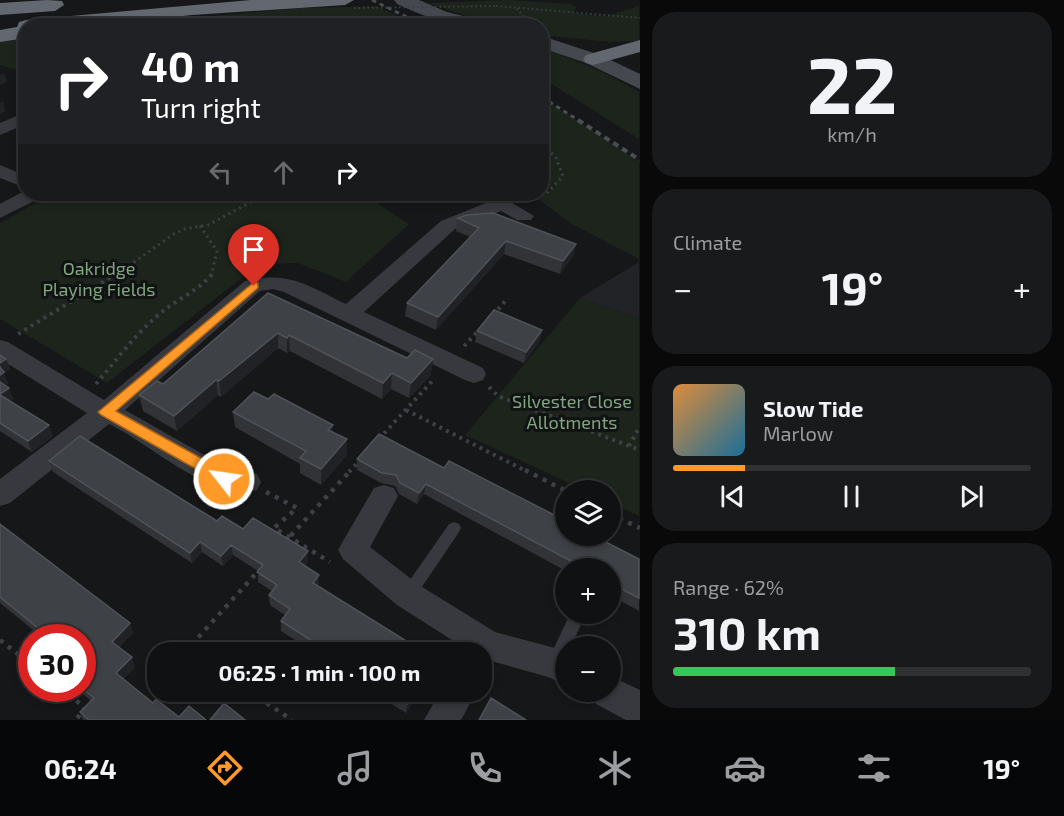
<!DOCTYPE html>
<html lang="en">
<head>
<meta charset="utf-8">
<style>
	body { margin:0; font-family:"Exo 2",sans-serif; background:#191a1c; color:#f1f3f6; height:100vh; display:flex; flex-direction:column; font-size:22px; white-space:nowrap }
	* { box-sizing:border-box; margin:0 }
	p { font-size:20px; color:#9c9da0 }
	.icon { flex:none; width:33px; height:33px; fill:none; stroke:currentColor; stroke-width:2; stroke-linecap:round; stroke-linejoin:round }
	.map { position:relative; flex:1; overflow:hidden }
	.side { display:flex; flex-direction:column; gap:12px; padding:12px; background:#09090a; width:424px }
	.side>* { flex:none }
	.guide { position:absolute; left:18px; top:18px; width:531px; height:183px; border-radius:24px; box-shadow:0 3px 9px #0003,0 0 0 2px #303133; background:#202124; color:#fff; overflow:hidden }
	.buttons { position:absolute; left:555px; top:480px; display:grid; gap:12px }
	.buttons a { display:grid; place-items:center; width:66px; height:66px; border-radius:50%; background:#101113; box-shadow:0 3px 9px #0003,0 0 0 2px #303133; font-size:30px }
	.speed { position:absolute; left:18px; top:624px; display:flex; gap:12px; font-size:30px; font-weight:700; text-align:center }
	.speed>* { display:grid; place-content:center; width:78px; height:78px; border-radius:50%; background:#101113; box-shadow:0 3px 9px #0003,0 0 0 2px #303133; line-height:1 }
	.speed .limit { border:9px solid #d22; background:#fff; color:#111 }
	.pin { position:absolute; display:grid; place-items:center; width:51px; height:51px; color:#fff; margin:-62px -26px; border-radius:50% 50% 50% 0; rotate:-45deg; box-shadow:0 0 6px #0007 }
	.pin .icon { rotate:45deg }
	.me { position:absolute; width:66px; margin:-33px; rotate:300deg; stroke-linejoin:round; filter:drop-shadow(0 0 4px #0008) }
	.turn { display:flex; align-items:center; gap:21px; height:126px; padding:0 24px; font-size:27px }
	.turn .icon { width:78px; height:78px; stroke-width:2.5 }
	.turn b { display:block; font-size:42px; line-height:51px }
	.lanes { display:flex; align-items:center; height:57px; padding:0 24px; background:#0003; justify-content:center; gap:30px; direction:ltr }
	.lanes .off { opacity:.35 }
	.big { font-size:45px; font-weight:700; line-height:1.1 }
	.side .widget { flex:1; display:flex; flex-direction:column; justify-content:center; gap:9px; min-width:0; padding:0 21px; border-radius:24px; background:#191a1c }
	.side .dial { align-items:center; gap:0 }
	.dial b { font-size:78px; line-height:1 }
	.song { display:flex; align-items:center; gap:18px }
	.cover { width:72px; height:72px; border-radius:9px; background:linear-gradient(135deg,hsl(30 70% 55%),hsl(200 70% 35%)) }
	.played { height:6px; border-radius:3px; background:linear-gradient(90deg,#ff9928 20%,#303133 20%) }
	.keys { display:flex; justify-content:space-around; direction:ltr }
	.heat { display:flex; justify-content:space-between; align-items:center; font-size:33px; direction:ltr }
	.charge { height:9px; border-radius:4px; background:linear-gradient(90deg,#34c759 62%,#303133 0) }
	.trip { position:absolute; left:147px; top:642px; width:345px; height:60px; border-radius:24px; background:#101113; box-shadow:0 3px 9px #0003,0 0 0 2px #303133; font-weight:700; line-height:60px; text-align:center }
	.menu { display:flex; height:96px; justify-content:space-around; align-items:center; background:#060708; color:#9c9da0 }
	.menu .icon { width:42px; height:42px }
	.menu .current { color:#ff9928 }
	.menu b { font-size:27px; color:#f1f3f6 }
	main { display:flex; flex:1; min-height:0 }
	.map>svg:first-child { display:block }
	.built { fill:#222326 }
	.green { fill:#1c241c }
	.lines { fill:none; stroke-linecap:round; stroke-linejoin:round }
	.path-far3 { stroke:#3d4045; stroke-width:2; stroke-dasharray:1.5 3; stroke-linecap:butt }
	.path-far2 { stroke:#3d4045; stroke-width:3; stroke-dasharray:2 4; stroke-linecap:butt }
	.path-far1 { stroke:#3d4045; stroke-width:4; stroke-dasharray:3 4.5; stroke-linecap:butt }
	.path { stroke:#3d4045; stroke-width:4.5; stroke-dasharray:4 6; stroke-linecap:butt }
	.lane { fill:#37393e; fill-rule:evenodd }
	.street { fill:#37393e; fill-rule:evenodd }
	.secondary { fill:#45484e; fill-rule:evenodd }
	.highway { fill:#636870; fill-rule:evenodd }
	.rail-far1 { stroke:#4a4d53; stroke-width:3; stroke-dasharray:4.5 4; stroke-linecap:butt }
	.rail { stroke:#4a4d53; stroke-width:4; stroke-dasharray:6 4.5; stroke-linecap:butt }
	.path-bridge { stroke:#3d4045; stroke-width:2; stroke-dasharray:1.5 3; stroke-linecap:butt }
	.wall { fill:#323337 }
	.shaded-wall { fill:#212225 }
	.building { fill:#3e4145; stroke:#4f5257; stroke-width:1.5 }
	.route { fill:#ff9928; stroke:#a6631a; stroke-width:1.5 }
	.labels { text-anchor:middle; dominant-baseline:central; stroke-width:6; stroke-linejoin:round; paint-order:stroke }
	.park-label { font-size:18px; fill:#80a77d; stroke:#111214 }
</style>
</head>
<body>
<main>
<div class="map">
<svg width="640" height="720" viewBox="0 0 640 720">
	<rect width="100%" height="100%" fill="#161719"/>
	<path class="built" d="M639,262V318L580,298Z"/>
	<path class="green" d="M510,0L570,4L577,7L573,13L607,16L639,6V41L609,42L542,35V26L493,25L428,3Z
		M376,6L416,25H112L302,8Z
		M25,38V66L17,70L0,65V42Z
		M542,47L605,73L639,92V139L542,78Z
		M542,98L639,161V259L572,224L531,194H542Z
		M52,194H363L409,224L346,282L298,263L260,264L107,383L0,319V223Z
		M580,298L639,318V516L611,503L610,490H584L465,435Z"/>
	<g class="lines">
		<path class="path-far3" d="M496,6L640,18
			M326,19L340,26
			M499,23L516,24L526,19L516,8"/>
		<path class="path-far2" d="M530,200L548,192L563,176L556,158L542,142
			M200,226L217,251L211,276
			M114,276L174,234L184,229L208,225L266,194"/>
		<path class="path-far1" d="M493,315L508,298
			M18,334L116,274
			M464,346L480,329
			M96,384C118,358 139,329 167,308C182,297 200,289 212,274
			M489,387L498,396L640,450
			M406,410L528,472
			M379,439L435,378
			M629,446L640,426
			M349,472L360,460"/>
		<path class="path" d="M525,470L566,491
			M266,492L297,508L274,528L330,562
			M610,514L640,528
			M284,543L351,470
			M0,640L32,665
			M185,652L260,569
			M61,688L85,708L76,720
			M250,692L292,720
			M147,703L158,689"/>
		<path class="lane" d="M454,522L459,524L461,528L459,532L413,600L408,602L403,600L400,595L403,590L449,524Z
			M570,614H586L571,646H566V658L561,669L555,671L549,669L547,663Z"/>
		<path class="street" d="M26,112V124L0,135V123Z
			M0,165L26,176V188L0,178Z
			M26,190V194H43L40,198L0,218V204Z
			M479,194H497L534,216L531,220H517L501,211L455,229L364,312L483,368L486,374L483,380L474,383L465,380L284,292L273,289L260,291L125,410L229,469L257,474L261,482L257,490C214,504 148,442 109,424L10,503L0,506V479L87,413L0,359V340L8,342L104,400L245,281C288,270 309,286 346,304L441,221L486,203L477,196Z
			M384,485L394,488L398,496L370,547L419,585L495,632L566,651V685L548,677L488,660L482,658V652H471L397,605L343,559L338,550L343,541L374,488Z
			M610,676L640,690V720H626L596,704L591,692H610Z
			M440,692H476L461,720H424Z"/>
		<path class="secondary" d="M394,0H419L447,12L487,22L489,26C449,26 433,20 397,4Z
			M542,36L600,55L640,74V89L586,63L542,48Z"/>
		<path class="highway" d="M47,0L62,1L64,5L55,11L0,15V3Z
			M251,0H354L345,5L192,15L87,26H26V38L0,42V30L17,27L19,22L26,20Z
			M640,40V52L593,65L586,63L583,59L586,55Z"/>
		<path class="rail-far1" d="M372,0L425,26
			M542,97L581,122"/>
		<path class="rail" d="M578,120L640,160"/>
		<path class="path-bridge" d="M354,8L496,6"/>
	</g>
	<path class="wall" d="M458,218L576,244L573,256L560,274L504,254L436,330L405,316L407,303L470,237L456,231Z
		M268,293L431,375L409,398L391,389L382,399L290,351L287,353L278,348L221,397L218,395L177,431L143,411L139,395L163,384Z
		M477,331L540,341L524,363L475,342Z
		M0,355L6,359L10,369L4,374L8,383L5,385L9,388L13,399L10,401L53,436L32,452L0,431Z
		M233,412L333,432L347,455L321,485L300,473V464L235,427Z
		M357,459L444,468L639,559V611L610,595V568H566V571L424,494L417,504L399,494L395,486L381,483L357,470Z
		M49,461L217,521L243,529L308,551V562L304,566L319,585L318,586L424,652H314L281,631V621L285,615L270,605L269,595L272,591L258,582V571L233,555L223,566L202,552L192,563L53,472Z
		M0,524L130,623L133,633L119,647L135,667L123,679L153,703L179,717L206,720H83L80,712L91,701L76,688H82V638H43L0,603Z
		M373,692H419L406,713Z"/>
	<path class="shaded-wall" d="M4,73L7,82L0,85V75Z
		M3,101L5,111L0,114V103Z
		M506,241L504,254L436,330L438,317Z
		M576,244L573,256L560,274L563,261Z
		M542,330L540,341L524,363L526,352Z
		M278,333V348L221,397L219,381Z
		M289,335L290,351L287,353V338Z
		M6,359L10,369L4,374L8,383L0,389V363Z
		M433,359L431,375L409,398L411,383Z
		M392,373L391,389L382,399L383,383Z
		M216,380L218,395L177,431L174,416Z
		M9,388L13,399L4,405L0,394Z
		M49,425L53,436L32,452L28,441Z
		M333,425V440L328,430Z
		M347,439V455L321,485V469Z
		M426,484L424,494L417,504L419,493Z
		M200,542L202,552L192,563L190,553Z
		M231,545L233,555L223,566L221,556Z
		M308,551V562L299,573V562Z
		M319,575V585L313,593V583Z
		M130,623L133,633L116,651L112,642Z
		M132,657L135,667L120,682L116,673Z
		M415,692H419L406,713L407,704Z"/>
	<path class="building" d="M493,213L576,244L563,261L506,241L438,317L407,303L479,228L458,218L467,215Z
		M268,293L407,358L415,350L433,359L411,383L392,373L383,383L289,335L287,338L278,333L219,381L216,380L174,416L139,395L157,381L163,384Z
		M494,310L542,330L526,352L477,331Z
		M0,355L6,359L0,363Z
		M0,367L4,372L0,375Z
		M0,382L9,388L0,394Z
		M254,392L268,399L274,394L333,425L328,430L347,439L321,469L300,458L306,451L233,412Z
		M0,395L49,425L28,441L0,423Z
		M379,434L444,468L449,461L566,521V536H594L639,559V598L610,583V568H584L426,484L419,493L400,483L396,475L382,473L357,459Z
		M80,436L217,521L222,516L243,529L253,518L308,551L299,562L319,575L313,583L424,652H329L281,621L290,609L269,595L277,585L257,572L263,565L231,545L221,556L200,542L190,553L49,461Z
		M0,524L130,623L112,642L132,657L116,673L153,703L156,699L179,717L189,706L206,720H89L80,712L94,698L82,688V667L85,665L82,663V638H50L0,597Z
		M388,692H415L407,704Z
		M491,698L526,720H479Z
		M224,703L245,720H210Z"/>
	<path class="route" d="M254,282L258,283V288L116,411L230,474L232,479L224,485L101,415L98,412Z"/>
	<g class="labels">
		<g class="park-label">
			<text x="99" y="268">Oakridge<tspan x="99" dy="21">Playing Fields</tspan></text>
			<text x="572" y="401">Silvester Close<tspan x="572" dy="21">Allotments</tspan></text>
		</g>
	</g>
</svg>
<div class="buttons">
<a><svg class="icon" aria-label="layers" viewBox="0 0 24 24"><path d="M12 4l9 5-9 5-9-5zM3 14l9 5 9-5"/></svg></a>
<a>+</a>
<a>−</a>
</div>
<div class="speed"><div class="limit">30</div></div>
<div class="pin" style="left:254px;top:286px;background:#d93025"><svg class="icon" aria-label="arrive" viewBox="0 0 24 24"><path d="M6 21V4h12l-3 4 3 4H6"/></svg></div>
<svg class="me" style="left:224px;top:479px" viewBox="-20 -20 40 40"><circle r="17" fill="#ff9928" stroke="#fff" stroke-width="3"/><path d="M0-11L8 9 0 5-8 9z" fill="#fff"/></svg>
<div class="trip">06:25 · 1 min · 100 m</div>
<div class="guide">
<div class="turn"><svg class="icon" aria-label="right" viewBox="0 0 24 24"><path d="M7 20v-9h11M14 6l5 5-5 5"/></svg><div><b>40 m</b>Turn right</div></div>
<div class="lanes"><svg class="icon off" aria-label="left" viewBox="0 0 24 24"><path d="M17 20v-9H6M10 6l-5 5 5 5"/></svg><svg class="icon off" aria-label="ahead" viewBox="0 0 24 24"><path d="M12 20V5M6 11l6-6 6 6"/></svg><svg class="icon" aria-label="right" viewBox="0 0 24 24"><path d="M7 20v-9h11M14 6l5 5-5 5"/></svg></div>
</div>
</div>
<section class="side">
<div class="widget dial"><b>22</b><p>km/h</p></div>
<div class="widget"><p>Climate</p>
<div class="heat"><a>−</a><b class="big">19°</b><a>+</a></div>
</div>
<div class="widget">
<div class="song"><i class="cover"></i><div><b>Slow Tide</b><p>Marlow</p></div></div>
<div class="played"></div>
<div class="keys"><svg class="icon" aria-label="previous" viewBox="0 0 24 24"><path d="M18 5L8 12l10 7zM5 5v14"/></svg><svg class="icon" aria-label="pause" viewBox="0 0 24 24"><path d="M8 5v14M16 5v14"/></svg><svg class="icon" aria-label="next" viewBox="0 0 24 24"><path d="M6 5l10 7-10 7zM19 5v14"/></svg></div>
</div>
<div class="widget"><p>Range · 62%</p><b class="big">310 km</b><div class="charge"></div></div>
</section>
</main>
<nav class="menu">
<b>06:24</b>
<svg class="icon current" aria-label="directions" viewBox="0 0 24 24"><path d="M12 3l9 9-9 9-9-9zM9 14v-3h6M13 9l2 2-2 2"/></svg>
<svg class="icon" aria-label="music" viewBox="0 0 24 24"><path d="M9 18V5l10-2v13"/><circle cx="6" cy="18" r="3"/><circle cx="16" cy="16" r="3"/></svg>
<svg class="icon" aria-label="phone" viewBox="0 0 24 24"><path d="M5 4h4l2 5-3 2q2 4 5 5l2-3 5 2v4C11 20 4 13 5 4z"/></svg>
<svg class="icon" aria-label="climate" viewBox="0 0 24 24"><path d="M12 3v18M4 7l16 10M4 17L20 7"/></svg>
<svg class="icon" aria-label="car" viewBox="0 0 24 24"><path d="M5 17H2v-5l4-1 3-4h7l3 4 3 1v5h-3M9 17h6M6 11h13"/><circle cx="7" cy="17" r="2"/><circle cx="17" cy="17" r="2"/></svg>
<svg class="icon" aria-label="filters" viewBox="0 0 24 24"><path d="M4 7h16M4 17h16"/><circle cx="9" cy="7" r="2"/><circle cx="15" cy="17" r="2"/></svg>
<b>19°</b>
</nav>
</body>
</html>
